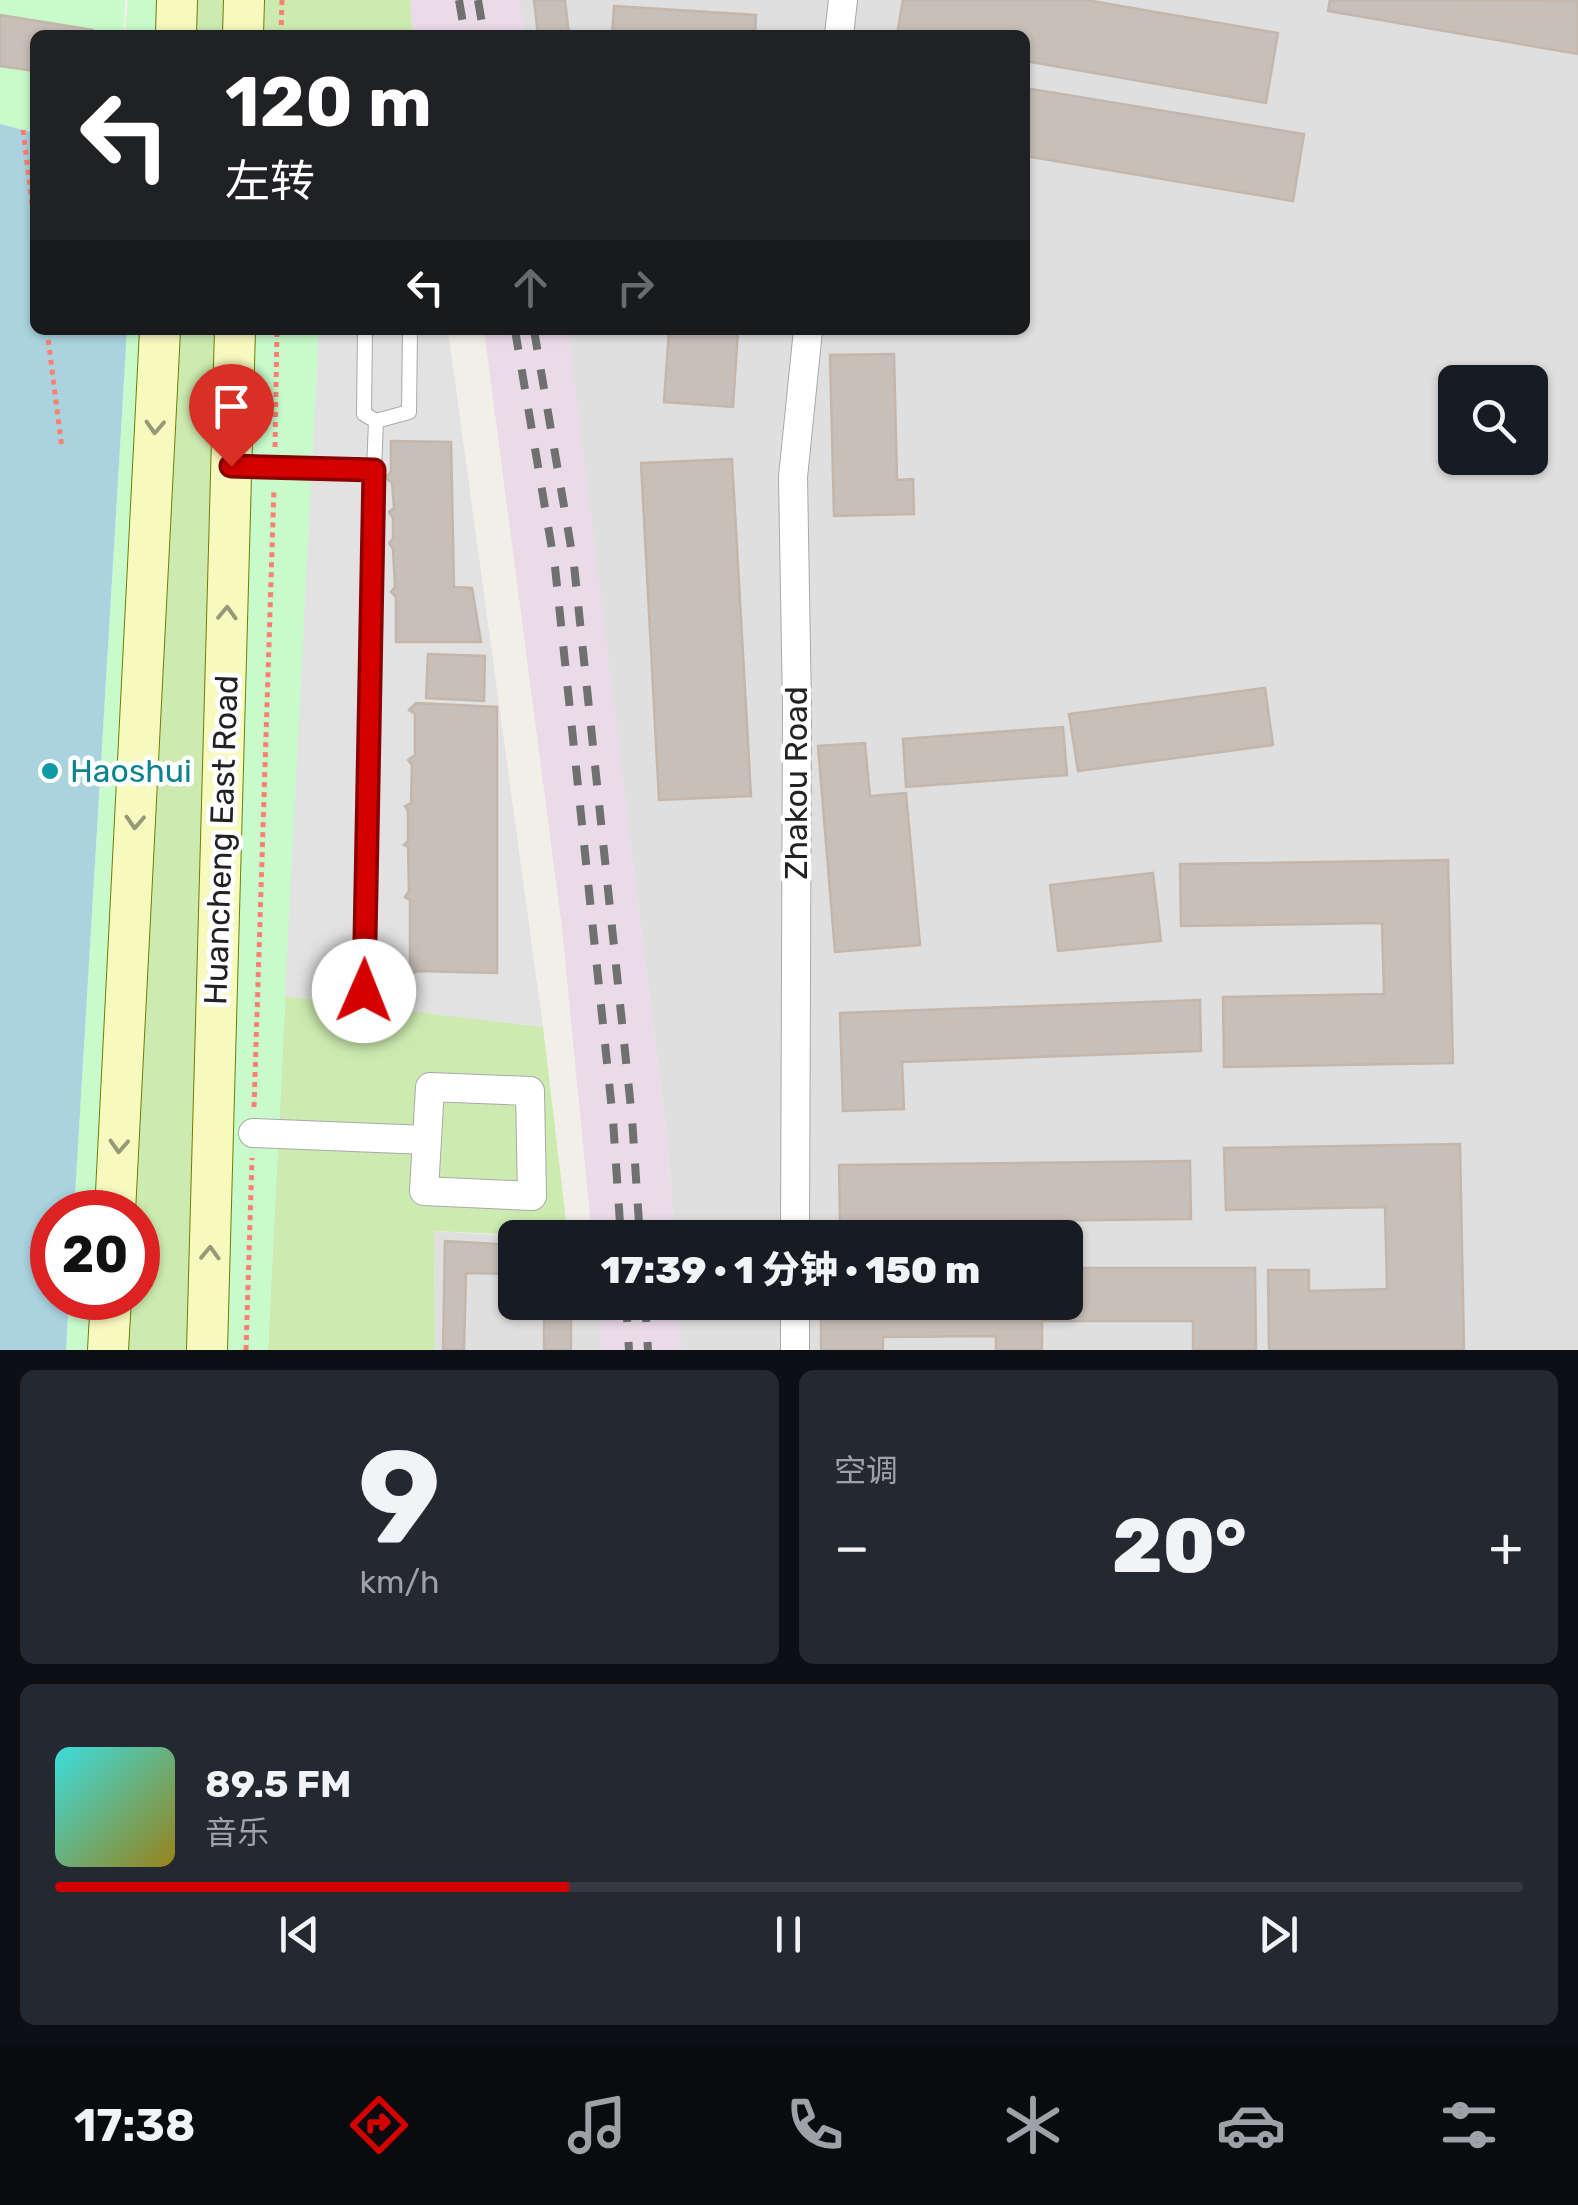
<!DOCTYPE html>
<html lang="zh">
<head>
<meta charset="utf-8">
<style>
	body { margin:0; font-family:Rubik,"Noto Sans SC",sans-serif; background:#242831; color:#f1f3f6; height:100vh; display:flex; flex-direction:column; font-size:38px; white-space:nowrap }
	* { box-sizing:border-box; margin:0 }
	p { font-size:32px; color:#9ea1a6 }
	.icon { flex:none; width:55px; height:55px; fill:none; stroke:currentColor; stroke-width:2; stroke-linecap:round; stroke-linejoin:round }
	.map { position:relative; height:1350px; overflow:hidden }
	.side { display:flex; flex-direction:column; gap:20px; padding:20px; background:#0d0f14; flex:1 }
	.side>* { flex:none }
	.hud { position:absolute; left:30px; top:30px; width:1000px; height:305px; border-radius:15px; box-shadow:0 2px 8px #0004; background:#202124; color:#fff; overflow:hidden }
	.fabs { position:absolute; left:1438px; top:365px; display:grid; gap:20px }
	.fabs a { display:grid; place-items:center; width:110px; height:110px; border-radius:15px; background:#171b24; box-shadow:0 2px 8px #0004; font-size:50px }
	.speed { position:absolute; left:30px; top:1190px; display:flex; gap:20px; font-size:50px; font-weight:700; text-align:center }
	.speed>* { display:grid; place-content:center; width:130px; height:130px; border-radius:50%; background:#171b24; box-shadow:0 2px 8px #0004; line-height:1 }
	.speed .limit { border:15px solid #d22; background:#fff; color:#111 }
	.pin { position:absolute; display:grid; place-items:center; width:85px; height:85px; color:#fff; margin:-102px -42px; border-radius:50% 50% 50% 0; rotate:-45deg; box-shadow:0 0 10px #0007 }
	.pin .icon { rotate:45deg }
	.me { position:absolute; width:110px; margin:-55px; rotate:1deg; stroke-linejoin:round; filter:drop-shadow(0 0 8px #0008) }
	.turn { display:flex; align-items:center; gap:35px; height:210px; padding:0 30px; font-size:45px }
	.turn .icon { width:130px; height:130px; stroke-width:2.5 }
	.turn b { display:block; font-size:70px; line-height:85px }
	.lanes { display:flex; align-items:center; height:95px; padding:0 30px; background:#0003; justify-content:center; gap:50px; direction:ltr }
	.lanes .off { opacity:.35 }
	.big { font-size:75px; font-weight:800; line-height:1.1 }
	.side .widget { flex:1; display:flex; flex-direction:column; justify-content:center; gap:15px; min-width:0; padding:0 35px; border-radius:15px; background:#242831 }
	.side .dial { align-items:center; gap:0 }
	.dial b { font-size:130px; line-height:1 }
	.song { display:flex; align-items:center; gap:30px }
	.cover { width:120px; height:120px; border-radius:15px; background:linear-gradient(135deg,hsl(180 70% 55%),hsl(50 70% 35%)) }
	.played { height:10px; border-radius:5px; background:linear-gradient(90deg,#d40000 35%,#363941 35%) }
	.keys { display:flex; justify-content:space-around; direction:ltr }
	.heat { display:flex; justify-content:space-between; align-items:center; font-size:55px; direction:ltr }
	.side .tiles { flex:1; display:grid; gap:20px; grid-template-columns:1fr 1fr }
	.widget:last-child { grid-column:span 2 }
	.trip { position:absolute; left:498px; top:1220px; width:585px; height:100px; border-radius:15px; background:#171b24; box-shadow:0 2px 8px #0004; font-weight:800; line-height:100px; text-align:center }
	.dock { display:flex; height:160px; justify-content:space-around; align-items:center; background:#090b0e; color:#9ea1a6 }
	.dock .icon { width:70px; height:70px }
	.dock .on { color:#d40000 }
	.dock b { font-size:45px; color:#f1f3f6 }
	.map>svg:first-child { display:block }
	.residential { fill:#e0dfdf; fill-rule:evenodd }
	.industrial { fill:#ebdbe8 }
	.grass { fill:#cdebb0 }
	.park { fill:#c8facc }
	.parking { fill:#e2e2e2 }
	.water { fill:#aad3df }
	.building { fill:#c7bfb8; stroke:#c4b6ab; stroke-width:2.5 }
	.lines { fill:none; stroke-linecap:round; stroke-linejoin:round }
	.lane-casing { stroke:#a9a9a9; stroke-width:16 }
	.street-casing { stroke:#a9a9a9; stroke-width:30 }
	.secondary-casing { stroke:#707d05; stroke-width:42 }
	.path { stroke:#fa8072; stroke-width:5; stroke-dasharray:5 5; stroke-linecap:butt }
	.lane { stroke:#fff; stroke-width:14 }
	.street { stroke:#fff; stroke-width:28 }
	.secondary { stroke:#f7fabf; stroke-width:40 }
	.rail { stroke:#707070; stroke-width:8; stroke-dasharray:20 20; stroke-linecap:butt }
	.oneway { stroke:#979978 }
	.route-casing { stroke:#8a0000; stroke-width:25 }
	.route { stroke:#d40000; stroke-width:18 }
	.culture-dot { fill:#0f9aa8; stroke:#fff; stroke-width:4 }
	.labels { text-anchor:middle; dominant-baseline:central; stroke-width:9; stroke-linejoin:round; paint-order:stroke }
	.culture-label { font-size:32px; fill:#0d838f; stroke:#fff; text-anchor:start }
	.street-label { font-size:32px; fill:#222; stroke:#fff }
</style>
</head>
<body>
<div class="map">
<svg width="1578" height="1350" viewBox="0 0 1578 1350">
	<rect width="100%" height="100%" fill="#f2efe9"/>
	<path class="residential" d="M512,0H1578V1350H435L434,1231L527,1237L515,1238V1302H1065V1238L674,1237L668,1147L633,863L558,330H1025V35H517ZM1455,382H1530V458H1455Z"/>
	<path class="industrial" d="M410,0H519L525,35H413Z
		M484,330H568L668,1147L674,1237H592L562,928Z
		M598,1303H678L681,1350H602Z"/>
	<path class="grass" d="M177,0H410L413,35H176Z
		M160,330H235L207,1350H108L111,1298H138V1212H115Z
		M285,996L543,1027L568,1237L434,1231L435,1350H268Z"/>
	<path class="park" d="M0,0H125L123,35H35V133L0,124Z
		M128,0H177L176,35H125Z
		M127,330H160L115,1212H74Z
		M235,330H319L268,1350H204Z
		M69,1298H111L108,1350H66Z"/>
	<path class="parking" d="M319,330H448L543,1027L285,996Z"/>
	<path class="water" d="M0,124L35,133V330H127L74,1212H52V1298H69L66,1350H0Z"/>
	<path class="building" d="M534,0H565L569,35H538Z
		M903,0H1086L1278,33L1266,103L1025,61V35H897Z
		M1330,0L1578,1V54L1328,11Z
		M614,6L756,15L755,35H612Z
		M0,15L93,30L92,35H35V71L0,66Z
		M1025,88L1304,134L1293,201L1025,156Z
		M669,330H738L733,407L664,402Z
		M894,354L897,480L913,479L914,514L834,516L830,355Z
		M391,441L451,442L454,587L472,588L481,642H396V597L391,592L395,587L393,549L389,543L393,539V518L389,512L394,508L392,483L386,478L391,471Z
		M732,459L751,796L659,800L641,463Z
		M428,654L485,656L484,701L426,698Z
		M1265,688L1273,745L1078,771L1069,714Z
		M416,703L497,707V973L418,971L405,976L410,968V900L405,897L409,891L408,847L404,845L408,841V811L405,806L411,803L412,765L408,760L415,755V714L409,710Z
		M1063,727L1067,775L906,787L903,739Z
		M865,743L870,796L906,793L920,945L835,952L818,746Z
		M1448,860L1453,1063L1224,1067L1223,997L1384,994L1382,923L1181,926L1180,864Z
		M1153,873L1161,941L1058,951L1050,885Z
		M1200,1000L1201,1051L902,1062L904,1109L843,1111L840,1013Z
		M1460,1144L1464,1350H1269L1268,1270H1309V1291L1387,1289L1385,1207L1226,1210L1224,1148Z
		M1190,1161L1191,1219L840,1223L839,1165Z
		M445,1241L515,1245V1274L466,1273L464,1350H443Z
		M1065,1268H1255L1256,1350H1193V1321H1042V1350H996V1336L883,1337V1350H821V1302H1065Z
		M544,1302H571V1350H544Z"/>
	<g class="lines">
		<defs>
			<path id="lane" d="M365,330L364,414L376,421L409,412L410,330
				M237,466L374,471L376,421
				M364,991L374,471"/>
			<path id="street" d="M839,35L843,0
				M430,1087L530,1091L532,1196L424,1191Z
				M253,1133L427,1140
				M795,1238L797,707L793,477L808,330
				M795,1350V1302"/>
			<path id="secondary" d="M176,35L177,0
				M243,35L244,0
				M115,1212L160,330
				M108,1350L111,1298
				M207,1350L235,330"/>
		</defs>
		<use href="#lane" class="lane-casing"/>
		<use href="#street" class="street-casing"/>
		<use href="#secondary" class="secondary-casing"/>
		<path class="path" d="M281,35L282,0
			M23,130L35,228
			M47,330L62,449
			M275,447L277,330
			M254,1107L274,488
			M246,1350L252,1158"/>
		<use href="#lane" class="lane"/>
		<use href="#street" class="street"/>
		<use href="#secondary" class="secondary"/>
		<path class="rail" d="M459,0L465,35
			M478,0L484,35
			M515,330L555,567L613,1120L621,1238
			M534,330L574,565L632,1118L640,1238
			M626,1302L629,1350
			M645,1302L648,1350"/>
	</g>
	<defs><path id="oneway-chevron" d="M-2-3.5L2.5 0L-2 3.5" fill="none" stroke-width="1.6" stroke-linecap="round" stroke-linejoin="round" transform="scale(2.5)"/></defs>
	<g class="oneway">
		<use href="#oneway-chevron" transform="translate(155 427) rotate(93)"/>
		<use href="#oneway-chevron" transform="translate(227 613) rotate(-88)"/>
		<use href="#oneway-chevron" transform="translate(135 822) rotate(93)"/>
		<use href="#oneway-chevron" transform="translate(119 1146) rotate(93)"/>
		<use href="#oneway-chevron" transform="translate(210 1253) rotate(-88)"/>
	</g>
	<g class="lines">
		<defs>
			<path id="route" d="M231,466L374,470L364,991"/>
		</defs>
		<use href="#route" class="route-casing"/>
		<use href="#route" class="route"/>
	</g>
	<circle class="culture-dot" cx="50" cy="771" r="10"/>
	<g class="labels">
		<g class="culture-label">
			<text x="70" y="771">Haoshui</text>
		</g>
		<g class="street-label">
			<text transform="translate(796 783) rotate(-90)">Zhakou Road</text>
			<text transform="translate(221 840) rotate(-88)">Huancheng East Road</text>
		</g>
	</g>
</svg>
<div class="fabs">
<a><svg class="icon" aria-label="search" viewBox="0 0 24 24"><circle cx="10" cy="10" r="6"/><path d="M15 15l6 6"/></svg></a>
</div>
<div class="speed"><div class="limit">20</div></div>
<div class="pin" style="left:231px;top:466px;background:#d93025"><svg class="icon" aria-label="arrive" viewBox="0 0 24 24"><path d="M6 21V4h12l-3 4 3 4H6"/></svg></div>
<svg class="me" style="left:364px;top:991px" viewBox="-20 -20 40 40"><circle r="19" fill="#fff"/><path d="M0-13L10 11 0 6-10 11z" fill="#d40000"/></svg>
<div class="trip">17:39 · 1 分钟 · 150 m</div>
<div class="hud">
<div class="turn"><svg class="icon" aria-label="left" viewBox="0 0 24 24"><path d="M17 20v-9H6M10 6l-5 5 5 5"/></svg><div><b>120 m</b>左转</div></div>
<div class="lanes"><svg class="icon" aria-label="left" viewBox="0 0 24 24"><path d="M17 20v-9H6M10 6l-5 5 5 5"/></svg><svg class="icon off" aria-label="ahead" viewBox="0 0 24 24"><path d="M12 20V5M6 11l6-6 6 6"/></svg><svg class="icon off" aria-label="right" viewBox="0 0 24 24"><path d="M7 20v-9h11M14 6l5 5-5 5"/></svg></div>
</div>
</div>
<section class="side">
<div class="tiles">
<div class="widget dial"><b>9</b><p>km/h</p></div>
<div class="widget"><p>空调</p>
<div class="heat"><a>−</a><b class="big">20°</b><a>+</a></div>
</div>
<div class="widget">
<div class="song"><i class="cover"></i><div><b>89.5 FM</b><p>音乐</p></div></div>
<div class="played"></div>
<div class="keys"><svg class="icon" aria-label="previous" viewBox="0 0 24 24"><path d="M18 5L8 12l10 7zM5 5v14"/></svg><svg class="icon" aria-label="pause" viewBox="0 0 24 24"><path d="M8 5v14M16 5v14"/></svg><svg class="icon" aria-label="next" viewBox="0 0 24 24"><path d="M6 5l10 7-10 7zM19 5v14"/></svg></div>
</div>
</div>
</section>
<nav class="dock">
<b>17:38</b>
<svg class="icon on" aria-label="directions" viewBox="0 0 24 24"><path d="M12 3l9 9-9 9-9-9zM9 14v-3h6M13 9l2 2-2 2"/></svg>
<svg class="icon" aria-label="music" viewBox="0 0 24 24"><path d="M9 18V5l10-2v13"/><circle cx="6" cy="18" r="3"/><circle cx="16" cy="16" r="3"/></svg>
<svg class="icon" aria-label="phone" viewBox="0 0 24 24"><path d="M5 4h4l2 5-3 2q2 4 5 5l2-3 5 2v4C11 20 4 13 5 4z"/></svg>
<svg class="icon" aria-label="climate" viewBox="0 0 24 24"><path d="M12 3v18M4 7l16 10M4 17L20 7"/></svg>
<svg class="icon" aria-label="car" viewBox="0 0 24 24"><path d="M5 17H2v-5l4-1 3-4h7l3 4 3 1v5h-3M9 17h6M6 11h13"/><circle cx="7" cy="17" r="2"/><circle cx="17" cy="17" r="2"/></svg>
<svg class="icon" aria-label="filters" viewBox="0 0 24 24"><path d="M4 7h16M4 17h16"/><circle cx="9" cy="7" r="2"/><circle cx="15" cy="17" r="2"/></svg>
</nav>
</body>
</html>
